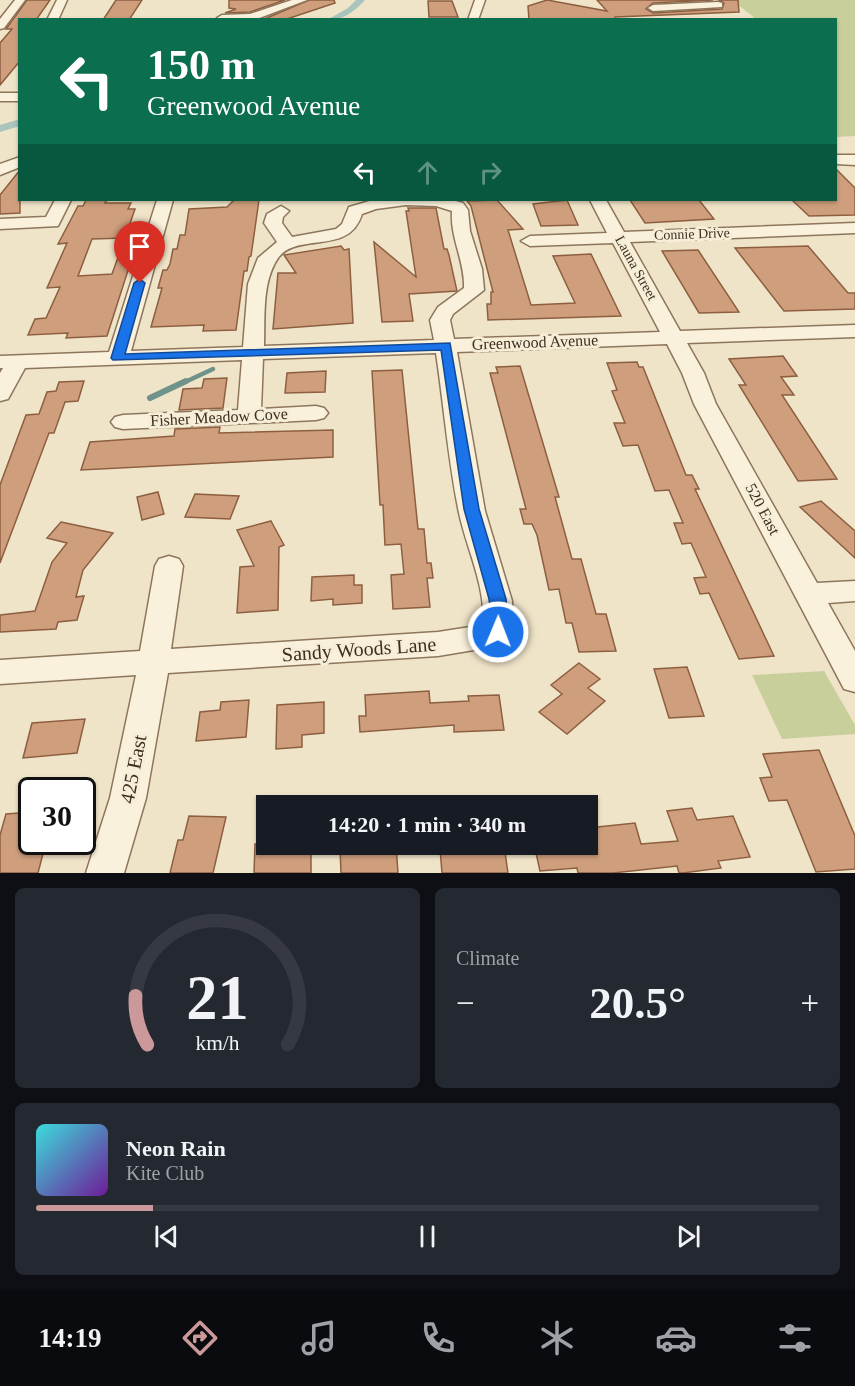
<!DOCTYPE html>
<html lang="en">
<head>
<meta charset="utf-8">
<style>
	body { margin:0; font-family:Georgia,serif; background:#242831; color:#f1f3f6; height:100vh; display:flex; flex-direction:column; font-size:22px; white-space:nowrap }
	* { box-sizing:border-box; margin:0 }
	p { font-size:20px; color:#9ea1a6 }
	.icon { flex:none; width:33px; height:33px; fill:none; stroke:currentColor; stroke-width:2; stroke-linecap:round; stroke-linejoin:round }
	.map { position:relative; height:873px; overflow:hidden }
	.drawer { display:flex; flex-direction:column; gap:15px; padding:15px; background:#0d0f14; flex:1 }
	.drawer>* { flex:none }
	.hud { position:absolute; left:18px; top:18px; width:819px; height:183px; border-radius:0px; box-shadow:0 2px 4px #0004; background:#0b6e4f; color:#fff; overflow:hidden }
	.speed { position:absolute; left:18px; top:777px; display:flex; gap:12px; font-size:30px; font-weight:700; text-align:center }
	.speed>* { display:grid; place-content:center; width:78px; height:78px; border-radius:50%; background:#171b24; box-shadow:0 2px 4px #0004; line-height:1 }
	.speed .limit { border:3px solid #111; border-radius:9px; background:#fff; color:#111 }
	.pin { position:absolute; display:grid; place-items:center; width:51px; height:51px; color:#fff; margin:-62px -26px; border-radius:50% 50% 50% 0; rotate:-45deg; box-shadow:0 0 6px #0007 }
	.pin .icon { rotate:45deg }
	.me { position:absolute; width:66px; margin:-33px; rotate:1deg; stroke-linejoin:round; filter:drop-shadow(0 0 4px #0008) }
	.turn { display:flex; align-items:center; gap:21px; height:126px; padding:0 30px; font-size:27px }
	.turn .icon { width:78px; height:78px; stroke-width:2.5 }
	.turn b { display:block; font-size:42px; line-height:51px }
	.lanes { display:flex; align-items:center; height:57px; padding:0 30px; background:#0003; justify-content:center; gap:30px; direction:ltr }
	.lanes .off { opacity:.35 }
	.big { font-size:45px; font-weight:700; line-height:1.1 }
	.drawer .card { flex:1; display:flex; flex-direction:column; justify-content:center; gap:9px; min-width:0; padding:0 21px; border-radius:9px; background:#242831 }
	.drawer .dial { align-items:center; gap:0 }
	.dial svg { height:156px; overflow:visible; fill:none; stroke:#363941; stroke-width:7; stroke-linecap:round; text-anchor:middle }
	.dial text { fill:#f1f3f6; stroke:none }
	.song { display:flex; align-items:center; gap:18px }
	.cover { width:72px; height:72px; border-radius:9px; background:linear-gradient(135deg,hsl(180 70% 55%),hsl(280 70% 35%)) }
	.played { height:6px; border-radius:3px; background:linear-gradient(90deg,#cc999b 15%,#363941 15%) }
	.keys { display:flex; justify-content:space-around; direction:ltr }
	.heat { display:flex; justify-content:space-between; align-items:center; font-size:33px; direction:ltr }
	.drawer .tiles { flex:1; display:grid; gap:15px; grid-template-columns:1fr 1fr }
	.card:last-child { grid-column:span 2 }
	.trip { position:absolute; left:256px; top:795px; width:342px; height:60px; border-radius:0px; background:#171b24; box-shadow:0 2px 4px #0004; font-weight:700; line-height:60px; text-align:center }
	.menu { display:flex; height:96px; justify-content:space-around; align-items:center; background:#090b0e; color:#9ea1a6 }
	.menu .icon { width:42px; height:42px }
	.menu .selected { color:#cc999b }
	.menu b { font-size:27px; color:#f1f3f6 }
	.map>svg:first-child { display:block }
	.green { fill:#c9cf9b }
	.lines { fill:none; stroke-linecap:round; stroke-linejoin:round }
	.stream-far1 { stroke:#6f938a; stroke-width:4.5 }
	.stream { stroke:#6f938a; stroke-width:6 }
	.canal { fill:#a9c4bc; fill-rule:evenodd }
	.building { fill:#cf9f7d; stroke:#8d5f41; stroke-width:1.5 }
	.minor-casing { stroke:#8d765c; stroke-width:3 }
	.minor { fill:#faf1dc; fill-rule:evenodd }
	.route { fill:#1a73e8; stroke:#114b97; stroke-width:1.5 }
	.labels { text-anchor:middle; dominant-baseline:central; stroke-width:6; stroke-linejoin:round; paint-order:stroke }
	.far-street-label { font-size:14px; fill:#3d2e20; stroke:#f7eed8 }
	.street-label { font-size:16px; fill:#3d2e20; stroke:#f7eed8 }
	.near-street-label { font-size:20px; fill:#3d2e20; stroke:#f7eed8 }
</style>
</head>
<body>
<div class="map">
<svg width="855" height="873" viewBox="0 0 855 873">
	<rect width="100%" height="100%" fill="#f0e4c8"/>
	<path class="green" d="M732,0H855V136L836,137V20L756,19Z
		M824,671L855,725V734L782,739L752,675Z"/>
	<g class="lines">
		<path class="stream-far1" d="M183,383L213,369"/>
		<path class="stream" d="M150,398L186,381"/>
		<path class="canal" d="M356,0H365C354,12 344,20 327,20L348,8Z
			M20,119V126L0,132V125Z"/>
	</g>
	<path class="building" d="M27,0H50L36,20H20V61L0,85V43L12,29H6Z
		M116,0H142L129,20H103Z
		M229,0H285L250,12L225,13L236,9L229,8Z
		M309,0H334L335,3L284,20H262Z
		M547,0L607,11L597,0H713L653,3L646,9L653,13L722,9L724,3L719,0H738L739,12L615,17L614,20H529L528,6Z
		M428,1H452L458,17H429Z
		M836,169L855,188V215L809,216L792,200H836Z
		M20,170V213L0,214V195Z
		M86,200H107L105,203H131L128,209H135L125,238L92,239L78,276L112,274L126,235L138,239L107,336L66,338L68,333L28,335L35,319L46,318L60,287L47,288L67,243L58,244L78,206H83Z
		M234,200H259L251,256L249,257L247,271H244L236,330L203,331L204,325L151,327L162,288H158L163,270H167L170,264L173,249H177L180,235H185L189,209L227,207Z
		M497,200L523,229L508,230L531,305L575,303L553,256L591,254L621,316L488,320L487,304H491V292H493L471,206L467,201Z
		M567,200L578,225L541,226L533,204Z
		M630,200H699L714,219L645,223Z
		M408,208H436L444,249H447L449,255L457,291L409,294L413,321L382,322L374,242L416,277L406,211H409Z
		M341,246L344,250L349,249L353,323L273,329L278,273H296L284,255Z
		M808,246L848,293H855V309L784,311L735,248Z
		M698,250L739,312L699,313L662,251Z
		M783,356L797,376L781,377L794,395H782L837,479L798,481L739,385H746L729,359Z
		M637,362L639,367H643L686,475H692L699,489H695L774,656L739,659L709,593L700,594L694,578L706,577L691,543L682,544L674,523H683L669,490L655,491L638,445L623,446L614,423H625L612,391L617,390L607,363Z
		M520,366L559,497H555L572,559H581L596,614H606L616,651L579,652L572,623H566L559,589L549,590L537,535L532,524H524L520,509H526L490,373H498L496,367Z
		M402,370L418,529H424L427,563H431L433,578H427L430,607L393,609L391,575L404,574L401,544L385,545L383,505H380L372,371Z
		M326,371L325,392L285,393L287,373Z
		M227,378L223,408L179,410L183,389L202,388L204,379Z
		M84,381L78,401L65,402L54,433H49L0,563V485L26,415L39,414L47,392L56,391L59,382Z
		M220,427L219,433L333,430V457L81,470L90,442L174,436L175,429Z
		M158,492L164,514L142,520L137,497Z
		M195,494L239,496L230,519L185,517Z
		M821,501L855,531V558L800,507Z
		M271,521L284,545L279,547L278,610L237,613L240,567L254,566L237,530Z
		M61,522L113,533L83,570L76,597L84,596L77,620L58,622L56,629L0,632V615L35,611L52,562L67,543L47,538Z
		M354,575V585H362V603L333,605V599L311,601L312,577Z
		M579,663L600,679L588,688L605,701L567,734L539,712L562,694L551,685Z
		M687,667L704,716L669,718L654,669Z
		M429,691L430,703L469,701L468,696L499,695L504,730L454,732V725L360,732L359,716H366L365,695Z
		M249,700L246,737L196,741L200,712L220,710L221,702Z
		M324,702V733L302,735V747L276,749L277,705Z
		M85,719L77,753L23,758L32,723Z
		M819,750L855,836V869L816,872L787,800L769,801L760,778L772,777L763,754Z
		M692,808L697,820L733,816L750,857L718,861L721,868L683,873H679L677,866L613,873H578L577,868L540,871L534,844H588V828L635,823L641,844L678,841L667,811Z
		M32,812V842H46L38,873H0V835L6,814Z
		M189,816L226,817L213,873H170L178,840H183Z
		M255,844H311V873H254Z
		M396,844L398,873H341L340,848Z
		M504,845L508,873H442L440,849Z"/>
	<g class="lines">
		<defs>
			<path id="minor" d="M15,0H25L4,28L0,29V19Z
				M57,0H67L58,20H47Z
				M292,0H307L254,20L217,18L222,15L250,14Z
				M475,0H485L478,20H468Z
				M718,2L722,3V7L653,11L648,8L653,5Z
				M0,93H20V101H0Z
				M836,155H855V165L836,164Z
				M20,157V167L0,175V164Z
				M55,200H71L58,226L0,229V219L46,217Z
				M157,200H173L131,351L243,347L248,284L258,258L277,242L264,223L267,214L281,206L289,211L283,217L282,223L292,237L336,229L342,224L349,207L373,200H452L463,203L468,210L470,231L482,269L484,290L453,314L450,320L454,339L660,332L613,243L530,246L521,241L530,236L607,233L590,200H606L624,232L855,223V233L630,242L680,331L855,325V337L687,343L704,373L716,404L817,583L855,581V601L828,603L855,651V692L844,689L694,404L682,373L667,344L457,352L485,511L512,601L513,632L509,640L474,650L438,656L168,673L146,798L124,873H86L110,798L136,675L0,684V660L140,651L155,566L159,559L169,556L179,559L183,566L171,649L438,632L483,625C486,586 467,550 459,513C448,460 444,406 436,353L263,359L261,409L316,406L324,408L328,413L324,418L316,420L123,429L115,427L111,422L115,417L123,415L238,410L242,360L25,368L8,399L0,401V373L3,368H0V356L109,352ZM406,205L436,206L452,211C450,238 465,261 464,288L438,307L430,320L434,340L264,346C265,319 262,287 275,263C292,228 348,259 362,214L376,209Z"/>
		</defs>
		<use href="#minor" class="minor-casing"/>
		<use href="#minor" class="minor"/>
	</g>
	<path class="route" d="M140,279L145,283L125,354L450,343L479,509L506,599L508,617L504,636H491L489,632L491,617L489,599L464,509L441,350L113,360L111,358L134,283Z"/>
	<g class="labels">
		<g class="far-street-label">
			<text transform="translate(692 234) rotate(-2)">Connie Drive</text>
			<text transform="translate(636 268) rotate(61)">Launa Street</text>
		</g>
		<g class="street-label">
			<text transform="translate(535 342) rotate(-2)">Greenwood Avenue</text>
			<text transform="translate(219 417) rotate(-3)">Fisher Meadow Cove</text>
			<text transform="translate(763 509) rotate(62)">520 East</text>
		</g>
		<g class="near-street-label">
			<text transform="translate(359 649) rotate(-4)">Sandy Woods Lane</text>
			<text transform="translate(133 769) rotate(-79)">425 East</text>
		</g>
	</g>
</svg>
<div class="speed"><div class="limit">30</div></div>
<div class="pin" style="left:140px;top:283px;background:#d93025"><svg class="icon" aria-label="arrive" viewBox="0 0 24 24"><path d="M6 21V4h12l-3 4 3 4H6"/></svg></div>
<svg class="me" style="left:498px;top:632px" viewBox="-20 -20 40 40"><circle r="17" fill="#1a73e8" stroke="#fff" stroke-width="3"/><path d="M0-11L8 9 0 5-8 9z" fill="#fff"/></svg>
<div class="trip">14:20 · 1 min · 340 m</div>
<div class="hud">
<div class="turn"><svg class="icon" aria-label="left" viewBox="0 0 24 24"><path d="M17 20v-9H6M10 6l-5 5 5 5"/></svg><div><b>150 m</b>Greenwood Avenue</div></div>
<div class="lanes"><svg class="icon" aria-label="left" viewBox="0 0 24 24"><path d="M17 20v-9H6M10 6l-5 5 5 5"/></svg><svg class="icon off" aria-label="ahead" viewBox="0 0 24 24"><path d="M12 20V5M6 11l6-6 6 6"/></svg><svg class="icon off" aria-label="right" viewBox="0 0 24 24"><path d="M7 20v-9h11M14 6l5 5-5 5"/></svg></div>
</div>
</div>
<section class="drawer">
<div class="tiles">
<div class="card dial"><svg viewBox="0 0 100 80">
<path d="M14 69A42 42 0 1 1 86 69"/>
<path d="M14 69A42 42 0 0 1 8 44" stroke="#cc999b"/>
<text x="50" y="56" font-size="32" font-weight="700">21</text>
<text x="50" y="72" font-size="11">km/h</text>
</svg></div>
<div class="card"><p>Climate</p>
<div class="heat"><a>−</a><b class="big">20.5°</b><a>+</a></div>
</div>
<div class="card">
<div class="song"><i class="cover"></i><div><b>Neon Rain</b><p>Kite Club</p></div></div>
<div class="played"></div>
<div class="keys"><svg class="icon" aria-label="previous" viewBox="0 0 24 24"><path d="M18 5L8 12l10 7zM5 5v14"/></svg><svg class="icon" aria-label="pause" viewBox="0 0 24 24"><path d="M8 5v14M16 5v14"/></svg><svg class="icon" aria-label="next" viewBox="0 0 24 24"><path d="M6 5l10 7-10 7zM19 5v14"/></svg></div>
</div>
</div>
</section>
<nav class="menu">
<b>14:19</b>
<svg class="icon selected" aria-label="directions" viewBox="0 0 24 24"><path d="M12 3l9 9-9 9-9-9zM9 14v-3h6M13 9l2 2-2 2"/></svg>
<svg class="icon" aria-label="music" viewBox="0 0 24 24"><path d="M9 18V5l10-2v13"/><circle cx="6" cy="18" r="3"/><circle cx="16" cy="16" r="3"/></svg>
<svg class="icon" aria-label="phone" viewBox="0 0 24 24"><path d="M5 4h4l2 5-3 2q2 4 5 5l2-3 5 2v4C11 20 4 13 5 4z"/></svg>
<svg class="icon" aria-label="climate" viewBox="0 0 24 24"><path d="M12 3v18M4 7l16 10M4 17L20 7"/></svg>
<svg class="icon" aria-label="car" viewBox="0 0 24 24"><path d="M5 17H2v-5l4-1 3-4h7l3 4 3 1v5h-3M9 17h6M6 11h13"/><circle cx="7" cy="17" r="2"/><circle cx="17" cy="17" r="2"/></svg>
<svg class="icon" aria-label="filters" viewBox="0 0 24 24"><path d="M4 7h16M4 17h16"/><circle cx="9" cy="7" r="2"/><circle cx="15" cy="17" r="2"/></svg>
</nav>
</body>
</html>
